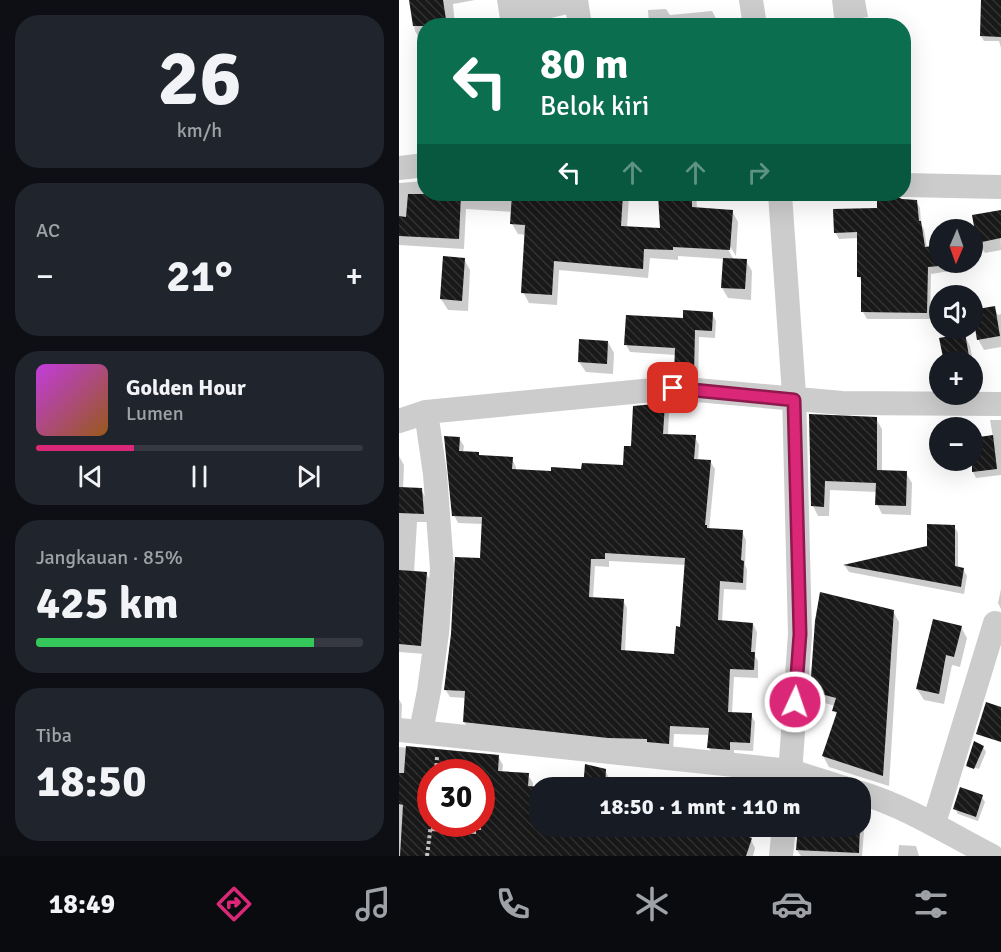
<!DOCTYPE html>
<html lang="id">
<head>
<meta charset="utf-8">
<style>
	body { margin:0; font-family:Signika,sans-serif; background:#20242c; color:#f1f3f6; height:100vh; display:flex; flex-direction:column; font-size:22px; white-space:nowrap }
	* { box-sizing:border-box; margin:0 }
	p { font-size:20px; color:#9ea1a6 }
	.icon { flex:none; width:33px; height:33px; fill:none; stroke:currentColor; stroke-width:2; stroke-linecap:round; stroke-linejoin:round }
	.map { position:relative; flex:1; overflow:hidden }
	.details { display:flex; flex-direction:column; gap:15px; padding:15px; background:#0d0f14; width:399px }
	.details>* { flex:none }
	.banner { position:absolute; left:18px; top:18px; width:494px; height:183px; border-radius:24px; box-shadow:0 6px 24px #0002; background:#0b6e4f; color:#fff; overflow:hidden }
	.needle { width:39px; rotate:182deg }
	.buttons { position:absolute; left:530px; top:219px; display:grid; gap:12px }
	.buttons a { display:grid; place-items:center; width:54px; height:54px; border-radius:50%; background:#171b24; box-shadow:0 6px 24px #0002; font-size:30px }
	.speed { position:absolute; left:18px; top:759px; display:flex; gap:12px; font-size:30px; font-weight:700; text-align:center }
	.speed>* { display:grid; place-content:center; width:78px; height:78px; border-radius:50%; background:#171b24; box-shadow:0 6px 24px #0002; line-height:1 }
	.speed .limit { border:9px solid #d22; background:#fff; color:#111 }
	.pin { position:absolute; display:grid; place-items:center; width:51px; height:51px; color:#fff; margin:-26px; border-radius:12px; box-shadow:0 3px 9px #0006 }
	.me { position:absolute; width:66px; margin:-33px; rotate:3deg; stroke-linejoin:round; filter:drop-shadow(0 0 4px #0008) }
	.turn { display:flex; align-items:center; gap:21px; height:126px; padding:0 24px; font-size:27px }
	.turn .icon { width:78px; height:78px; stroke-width:2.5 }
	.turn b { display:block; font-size:42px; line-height:51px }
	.lanes { display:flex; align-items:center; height:57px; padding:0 24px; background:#0003; justify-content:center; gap:30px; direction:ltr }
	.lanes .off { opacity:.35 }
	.big { font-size:45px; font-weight:800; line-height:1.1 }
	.details .card { flex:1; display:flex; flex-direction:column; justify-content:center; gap:9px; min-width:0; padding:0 21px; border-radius:24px; background:#20242c }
	.details .dial { align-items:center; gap:0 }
	.dial b { font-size:78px; line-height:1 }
	.song { display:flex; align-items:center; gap:18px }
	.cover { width:72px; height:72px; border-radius:9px; background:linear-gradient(135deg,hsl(290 70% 55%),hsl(30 70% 35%)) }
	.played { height:6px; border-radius:3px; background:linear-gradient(90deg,#db2777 30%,#363941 30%) }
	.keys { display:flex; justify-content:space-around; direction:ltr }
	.heat { display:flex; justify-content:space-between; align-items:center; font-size:33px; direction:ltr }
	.charge { height:9px; border-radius:4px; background:linear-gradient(90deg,#34c759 85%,#363941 0) }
	.trip { position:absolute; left:130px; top:777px; width:342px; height:60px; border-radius:24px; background:#171b24; box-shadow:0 6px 24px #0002; font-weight:800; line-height:60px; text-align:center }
	.tabs { display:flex; height:96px; justify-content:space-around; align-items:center; background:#090b0e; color:#9ea1a6 }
	.tabs .icon { width:42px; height:42px }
	.tabs .on { color:#db2777 }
	.tabs b { font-size:27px; color:#f1f3f6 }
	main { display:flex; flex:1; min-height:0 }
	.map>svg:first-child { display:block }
	.shadow { fill:#0003; fill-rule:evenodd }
	.building { fill:url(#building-back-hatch); fill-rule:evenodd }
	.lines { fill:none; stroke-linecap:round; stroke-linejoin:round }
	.path { stroke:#c6c6c6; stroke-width:4; stroke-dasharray:3 3; stroke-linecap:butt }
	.street { stroke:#ccc; stroke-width:24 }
	.route-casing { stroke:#8e194d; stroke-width:15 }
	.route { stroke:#db2777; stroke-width:10 }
</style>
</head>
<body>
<main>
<section class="details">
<div class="card dial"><b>26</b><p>km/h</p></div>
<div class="card"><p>AC</p>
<div class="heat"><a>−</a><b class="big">21°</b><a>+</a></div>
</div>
<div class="card">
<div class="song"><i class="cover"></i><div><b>Golden Hour</b><p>Lumen</p></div></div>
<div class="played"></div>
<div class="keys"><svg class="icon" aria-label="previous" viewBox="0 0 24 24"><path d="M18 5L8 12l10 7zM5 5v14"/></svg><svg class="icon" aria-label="pause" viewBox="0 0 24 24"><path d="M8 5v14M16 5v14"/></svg><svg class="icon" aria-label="next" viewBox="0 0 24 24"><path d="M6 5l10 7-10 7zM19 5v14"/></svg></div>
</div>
<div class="card"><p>Jangkauan · 85%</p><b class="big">425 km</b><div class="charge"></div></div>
<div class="card"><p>Tiba</p><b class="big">18:50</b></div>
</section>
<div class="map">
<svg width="602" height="856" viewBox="0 0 602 856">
	<defs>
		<pattern id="building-back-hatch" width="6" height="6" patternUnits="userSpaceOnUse" patternTransform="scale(1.5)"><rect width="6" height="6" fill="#191919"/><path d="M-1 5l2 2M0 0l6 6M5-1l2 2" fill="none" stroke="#323232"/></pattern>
	</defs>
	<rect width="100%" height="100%" fill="#fff"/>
	<path class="shadow" d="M11,0H76L54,4L56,26H26V109L24,106V69L20,38L16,31Z
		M98,0H171L169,14L127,24V26H102Z
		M433,0H466L469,17L438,22L435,17Z
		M582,0H602V48L600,41H585L582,36Z
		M267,9L271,15L313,11L321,26H250L249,10Z
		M504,93L509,100L508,149L512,156L511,178L504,179Z
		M26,181V194H113L162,197L163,194H228L230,196L228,228L263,230L261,194H297L298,209L333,211L339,222L337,256L329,243L326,244L335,260L347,261L353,271L352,300L329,298L323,288L325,259L279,256V260L251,258L249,278L160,270L158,305L130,303L124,292L127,235L119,234L113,224L114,212L67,209L65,249L0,245V183Z
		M480,194H493L496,199L517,201L521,208L522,224L525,229L528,249L540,247V262H549L551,271L532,274L531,319H468L464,312V284L460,277L459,238L440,239L436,232L480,209Z
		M601,211L602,250L586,253L580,242Z
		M65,259L71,270L69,311L49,310L42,299Z
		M595,308L599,315L602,314V347L585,350L579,339Z
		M313,314L317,321L316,338L300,337L299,383L281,381L276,373L277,355L231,352L227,345L285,320Z
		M565,335L571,346L576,372L573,373V362H546Z
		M209,342L215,353L214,374L187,372L180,362Z
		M265,405L270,412L269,435L296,437L300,445L299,460L311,461L316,469L310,530L343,532L347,540L346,565L348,570L347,590L325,589L323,622L354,624L358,632L356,656L359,661V678L335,677L333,713L352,715L356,722L354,751L335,750V758L315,755L310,748L311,735L275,734L274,751L70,730L65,722L67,698L51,697L46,689L83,560L85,524L59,523L55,515L60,438L65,446L64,453L80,454L81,457L113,459L117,467V471L153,473L225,467L233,448ZM210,561L287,565L283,628L276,655L226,652L228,608L224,600L194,599L196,566L210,567Z
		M411,416L477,419L483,429V472L507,473L513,483L512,515L483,514L478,504V492L431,490L430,516H419L414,506Z
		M591,420H602V475L577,478L574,472L572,460L573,439L594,437Z
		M0,456L5,465L4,489L22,490L27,498L29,522H18L15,573H27L32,582L26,654L0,652Z
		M555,526L559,533V568L564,569L568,576L565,594L450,572L446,566L530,547Z
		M602,589V609L599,603Z
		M494,611L500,622L490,786L430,767L424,756L438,716L435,710L436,706L419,701L413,690Z
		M562,627L568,638L561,667L553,665L545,704L525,700L518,689Z
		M0,699L3,705L2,725L0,726Z
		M0,747L99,756L104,765L103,773L129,775L134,783V788H141V826H313L352,840L356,848L354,856H0ZM32,772H82V824H32Z
		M584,747L587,752L580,769L571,766V769L569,766Z
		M206,770L210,778L232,779L257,788H186Z
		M583,797L586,802L579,821L559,814L556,809Z
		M400,826H462L465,831L463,856H402L398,850Z
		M500,845L517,846L520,856H499Z"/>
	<path class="building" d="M10,0H44L48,26H14Z
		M582,0H602V37L581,36Z
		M9,194H62L60,239L0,236V216L7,217Z
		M113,194L161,195V194H224L222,226L261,228L259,194H293V207L334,210L331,250L274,247V250L245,249L244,269L155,261L153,295L122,293L126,225L111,224Z
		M478,194H493L503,199L518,200L520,221H522L526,247L540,245V266L529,267L528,313L462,312V277H458V232L435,233L434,209L478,208Z
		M602,210V238L578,243L573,215Z
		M44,256L66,258L63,301L41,299Z
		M324,258L348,259L346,289L322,288Z
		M596,306L601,336L578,340L573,310Z
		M284,310L314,312L313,331L296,330L295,375L275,374L276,348L225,345L227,315L284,318Z
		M566,333L571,362H545L540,338Z
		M180,339L209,341L208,364L179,362Z
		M266,403L264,434L297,435L295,459L312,460L306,525H308V528L344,530L342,560L345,561L344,583L321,581L319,620L354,623L352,652H356L355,670L331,669L329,712L353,713L351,743L331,742V750L308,748L310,728L271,726L270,744L248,742V739L209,738L64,722L66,691L45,690L52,634L56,557L81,558L83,517L53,516L45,436L61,437L60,451L80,452V455L114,457L113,469L152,471V467L182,469L183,463L224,465L225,446H232L234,406ZM206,553L286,558L281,627L277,626L275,654L222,650L225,599L190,597L192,559H206Z
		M410,414L478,417V470L508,471L507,506L476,505L477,483L426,481L425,507L412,506Z
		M594,435L598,469L573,472V438Z
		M0,487L23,488L25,514L0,513Z
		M528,524L556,525V566L565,568L562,587L444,565L528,546Z
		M0,570L28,572L22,646L0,644Z
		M421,592L495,610L484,776L423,756L438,712L433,711L437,698L411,691L416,621Z
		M534,619L563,626L555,657L547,655L540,694L517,689Z
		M587,702L602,707V742L577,734Z
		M575,741L585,746L575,769L567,766Z
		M7,746L100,755L99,771L130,773L129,786L141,787V829L182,831V826H317L353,838L347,856H1L4,805L0,804V773H5ZM32,772H82V830H77V834L32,831Z
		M186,764L207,769L206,788H184Z
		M561,787L584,795L577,817L554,809Z
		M399,826H461L460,853L397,850Z"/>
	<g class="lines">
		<path class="path" d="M37,772L38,757
			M28,856L32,824"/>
		<path class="street" d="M177,0L181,26
			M352,0L356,26
			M0,168L26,165
			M504,185L602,187
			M381,194L395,394L401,634L390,788
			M0,421L27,412L275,388L443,403L602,404
			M0,730L392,771L445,788
			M22,731L30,691L38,633L43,568L36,474L27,412
			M462,793C509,807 550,834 593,856
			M535,823L596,623
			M382,856L385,826"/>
	</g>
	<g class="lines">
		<defs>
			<path id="route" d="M274,388L395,400L401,634L396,702"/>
		</defs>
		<use href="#route" class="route-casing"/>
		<use href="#route" class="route"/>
	</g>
</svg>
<div class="buttons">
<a><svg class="needle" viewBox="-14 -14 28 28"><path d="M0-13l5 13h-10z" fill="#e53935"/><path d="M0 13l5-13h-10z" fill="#9ea1a6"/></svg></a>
<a><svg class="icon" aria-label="sound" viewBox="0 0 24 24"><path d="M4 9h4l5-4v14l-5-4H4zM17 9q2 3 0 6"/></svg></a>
<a>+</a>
<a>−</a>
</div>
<div class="speed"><div class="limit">30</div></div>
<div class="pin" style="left:274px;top:388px;background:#d93025"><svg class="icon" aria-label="arrive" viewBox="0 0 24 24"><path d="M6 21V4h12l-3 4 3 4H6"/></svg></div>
<svg class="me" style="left:396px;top:702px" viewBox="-20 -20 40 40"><circle r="17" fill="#db2777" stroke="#fff" stroke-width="3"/><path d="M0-11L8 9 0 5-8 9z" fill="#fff"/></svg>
<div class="trip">18:50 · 1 mnt · 110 m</div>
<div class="banner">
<div class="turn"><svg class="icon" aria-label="left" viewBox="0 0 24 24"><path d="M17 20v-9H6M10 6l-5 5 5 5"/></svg><div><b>80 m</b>Belok kiri</div></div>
<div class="lanes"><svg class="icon" aria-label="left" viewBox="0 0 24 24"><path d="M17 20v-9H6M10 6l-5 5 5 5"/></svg><svg class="icon off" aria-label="ahead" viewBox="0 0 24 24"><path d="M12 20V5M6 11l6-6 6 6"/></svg><svg class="icon off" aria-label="ahead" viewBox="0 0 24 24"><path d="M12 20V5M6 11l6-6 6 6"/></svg><svg class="icon off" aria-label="right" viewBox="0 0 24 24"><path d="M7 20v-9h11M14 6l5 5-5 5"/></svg></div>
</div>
</div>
</main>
<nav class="tabs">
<b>18:49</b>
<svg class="icon on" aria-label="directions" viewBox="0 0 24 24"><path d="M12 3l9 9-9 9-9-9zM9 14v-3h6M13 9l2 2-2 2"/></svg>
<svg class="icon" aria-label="music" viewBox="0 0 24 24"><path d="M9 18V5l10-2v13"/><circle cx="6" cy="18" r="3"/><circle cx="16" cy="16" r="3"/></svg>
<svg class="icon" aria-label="phone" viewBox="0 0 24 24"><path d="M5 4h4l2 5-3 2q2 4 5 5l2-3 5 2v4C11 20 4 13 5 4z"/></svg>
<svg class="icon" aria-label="climate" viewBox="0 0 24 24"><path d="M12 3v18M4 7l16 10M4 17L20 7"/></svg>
<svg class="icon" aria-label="car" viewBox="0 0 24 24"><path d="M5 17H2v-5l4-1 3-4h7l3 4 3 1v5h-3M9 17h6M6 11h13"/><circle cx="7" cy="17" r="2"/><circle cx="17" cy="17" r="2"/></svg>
<svg class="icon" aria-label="filters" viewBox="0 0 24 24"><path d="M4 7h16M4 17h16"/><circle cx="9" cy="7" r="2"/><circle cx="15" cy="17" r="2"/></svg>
</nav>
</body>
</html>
